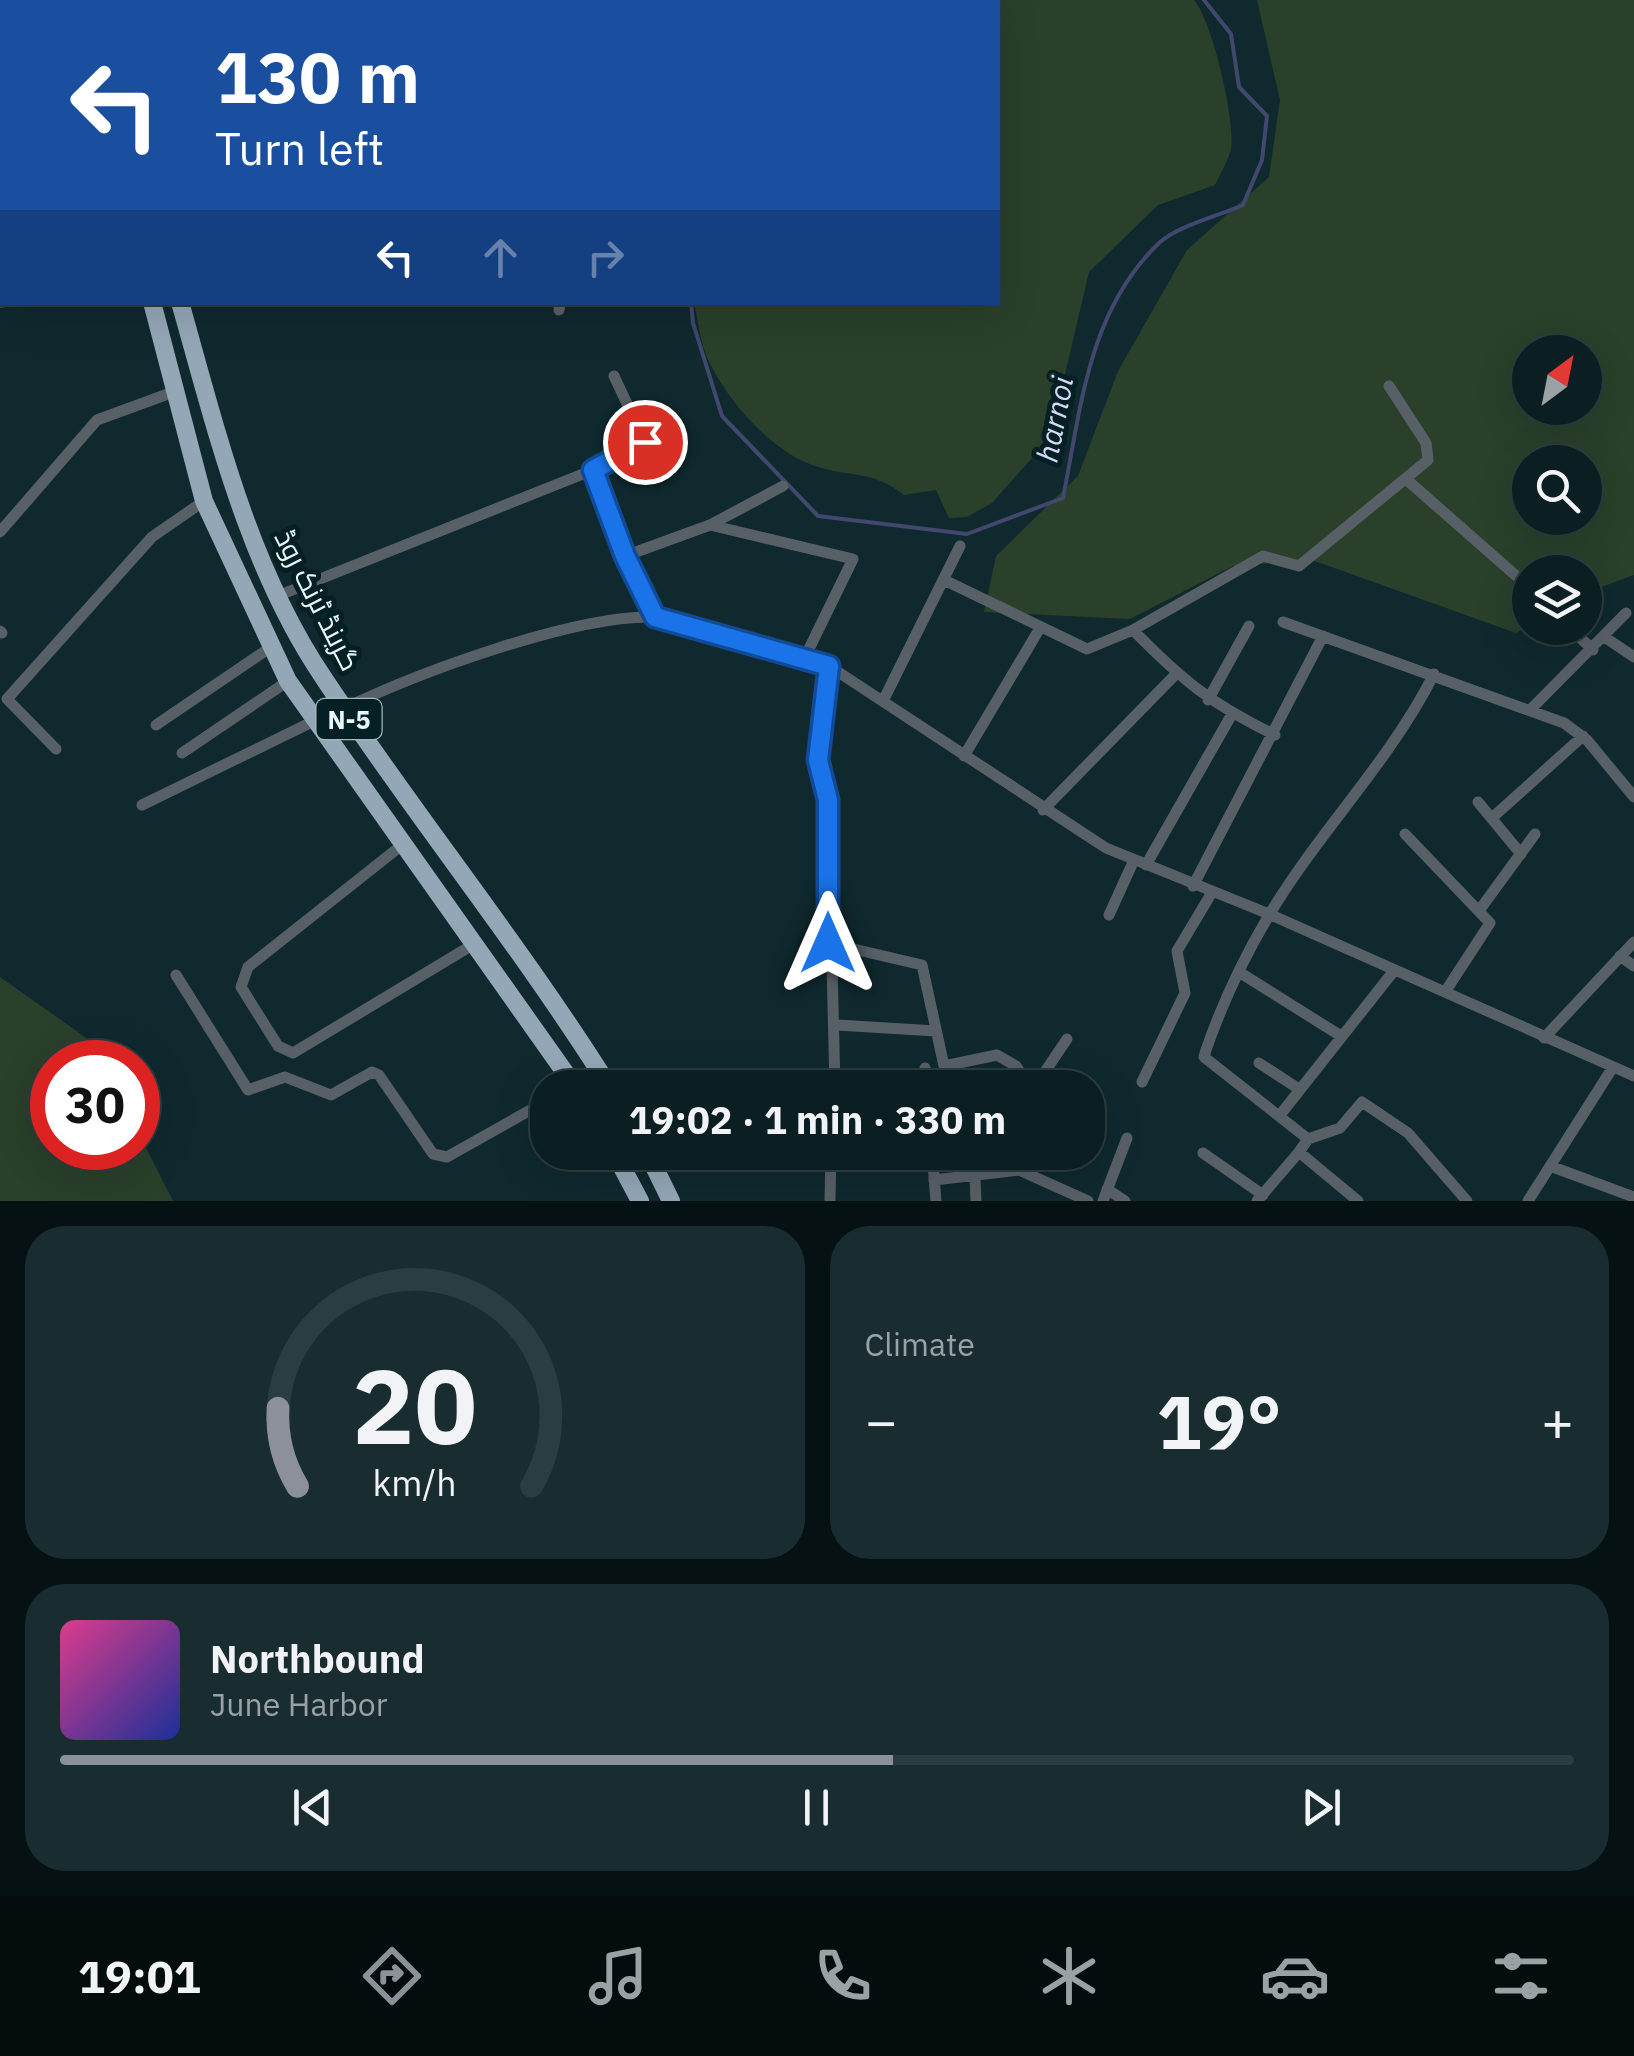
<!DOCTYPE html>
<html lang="en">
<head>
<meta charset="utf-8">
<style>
	body { margin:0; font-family:"IBM Plex Sans",Cairo,sans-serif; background:#192c2f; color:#f1f3f6; height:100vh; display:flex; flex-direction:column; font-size:38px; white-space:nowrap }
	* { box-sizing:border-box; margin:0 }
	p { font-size:32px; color:#9aa2a5 }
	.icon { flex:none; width:55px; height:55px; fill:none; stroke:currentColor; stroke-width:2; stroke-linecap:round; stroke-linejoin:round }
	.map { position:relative; height:1201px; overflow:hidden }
	.panel { display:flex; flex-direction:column; gap:25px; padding:25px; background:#061113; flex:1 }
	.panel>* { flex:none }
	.guide { position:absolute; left:0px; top:0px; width:1000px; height:305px; box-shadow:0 10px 40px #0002,0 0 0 2px #2b3d40; background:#1a4fa0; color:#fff; overflow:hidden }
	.needle { width:65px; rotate:32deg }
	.controls { position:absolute; left:1512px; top:335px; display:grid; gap:20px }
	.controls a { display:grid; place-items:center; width:90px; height:90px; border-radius:50%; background:#0b1f22; box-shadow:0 10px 40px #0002,0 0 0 2px #2b3d40; font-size:50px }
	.speed { position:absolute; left:30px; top:1040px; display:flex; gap:20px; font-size:50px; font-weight:700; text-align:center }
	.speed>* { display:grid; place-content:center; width:130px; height:130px; border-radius:50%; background:#0b1f22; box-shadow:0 10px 40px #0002,0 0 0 2px #2b3d40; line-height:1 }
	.speed .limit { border:15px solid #d22; background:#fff; color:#111 }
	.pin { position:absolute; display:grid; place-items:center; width:85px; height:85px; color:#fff; margin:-42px; border:5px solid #fff; border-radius:50%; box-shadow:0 2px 10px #0007 }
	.me { position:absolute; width:110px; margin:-55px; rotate:0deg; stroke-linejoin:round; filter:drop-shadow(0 0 8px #0008) }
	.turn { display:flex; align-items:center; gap:35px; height:210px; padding:0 50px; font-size:45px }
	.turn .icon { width:130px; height:130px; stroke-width:2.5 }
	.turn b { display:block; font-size:70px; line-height:85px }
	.lanes { display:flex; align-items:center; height:95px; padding:0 50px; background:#0003; justify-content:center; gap:50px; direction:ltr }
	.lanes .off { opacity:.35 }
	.big { font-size:75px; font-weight:700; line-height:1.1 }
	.panel .tile { flex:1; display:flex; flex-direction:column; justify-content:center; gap:15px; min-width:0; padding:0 35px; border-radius:40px; background:#192c2f }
	.panel .dial { align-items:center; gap:0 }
	.dial svg { height:260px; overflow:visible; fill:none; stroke:#2b3d40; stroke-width:7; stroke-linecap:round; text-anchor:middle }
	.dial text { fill:#f1f3f6; stroke:none }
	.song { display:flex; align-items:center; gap:30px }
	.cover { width:120px; height:120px; border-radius:15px; background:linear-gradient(135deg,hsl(330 70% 55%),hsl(230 70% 35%)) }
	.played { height:10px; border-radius:5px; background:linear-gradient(90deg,#8c9099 55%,#2b3d40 55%) }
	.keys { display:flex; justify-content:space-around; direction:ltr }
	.heat { display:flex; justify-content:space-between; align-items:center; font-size:55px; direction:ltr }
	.panel .tiles { flex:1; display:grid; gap:25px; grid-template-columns:1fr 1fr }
	.tile:last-child { grid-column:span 2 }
	.trip { position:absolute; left:530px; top:1070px; width:575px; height:100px; border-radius:40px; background:#0b1f22; box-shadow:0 10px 40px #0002,0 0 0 2px #2b3d40; font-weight:700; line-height:100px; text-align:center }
	.menu { display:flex; height:160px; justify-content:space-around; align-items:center; background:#040c0e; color:#9aa2a5 }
	.menu .icon { width:70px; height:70px }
	.menu .current { color:#8c9099 }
	.menu b { font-size:45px; color:#f1f3f6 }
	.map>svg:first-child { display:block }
	.green { fill:#2a402b; fill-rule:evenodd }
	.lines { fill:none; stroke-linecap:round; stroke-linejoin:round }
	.stream { stroke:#41476d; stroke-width:4 }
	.minor { stroke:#586067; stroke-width:11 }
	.trunk { stroke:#94a7b7; stroke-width:18 }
	.route-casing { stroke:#114b97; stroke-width:25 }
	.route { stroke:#1a73e8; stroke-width:18 }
	.labels { text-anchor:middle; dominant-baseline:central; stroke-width:10; stroke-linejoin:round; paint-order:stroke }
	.shield { fill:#052024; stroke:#a5b7ba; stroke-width:2.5 }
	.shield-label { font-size:25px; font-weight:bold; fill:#e9f8fb }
	.street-label { font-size:28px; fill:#e9f8fb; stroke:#052024 }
	.water-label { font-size:30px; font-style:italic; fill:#d5dbf6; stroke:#052024 }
</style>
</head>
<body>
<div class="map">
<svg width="1634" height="1201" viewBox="0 0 1634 1201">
	<rect width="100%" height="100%" fill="#0f292e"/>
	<path class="green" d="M774,0H1194C1212,20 1236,122 1231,149C1228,161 1220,174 1215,185L1158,205L1089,272L1050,438L992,503L967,517L949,518L936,490L904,495C872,470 855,478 818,467C773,454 725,399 706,355C700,340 698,319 694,303L998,302V2Z
		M1257,0H1634V575L1585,593V572H1530V625L1516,633L1312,560L1233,566L1130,619L984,612L996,556L1078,476L1118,371L1187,250L1269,177L1280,100ZM1530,352H1585V408H1530ZM1530,462H1585V518H1530Z
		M0,977L92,1042L102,1062H52V1148H138V1132L173,1201H0Z"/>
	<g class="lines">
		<path class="stream" d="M595,0L597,2
			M768,0L769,2
			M616,2L619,0
			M691,302L693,323L722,416L818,516L967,534L1063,498C1081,408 1088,311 1159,243C1179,225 1219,216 1243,205L1262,160L1267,116L1239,87L1231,34L1204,0"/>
		<path class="minor" d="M493,0L494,2
			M0,212L2,218
			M0,233L2,232
			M0,302H2
			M559,310L560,302
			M593,470L625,556L655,617
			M1407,480L1530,588
			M710,525L783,486
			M0,532L97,420L176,391
			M625,556L710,525L853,559L805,657
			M944,580L1087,649L1133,630L1263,556L1299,566L1428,460L1426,443L1389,386
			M280,595L593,470L645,442L614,376
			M1283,622L1564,723L1587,740L1634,797
			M1570,628L1593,650
			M1133,630C1182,680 1211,704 1275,735
			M0,631L2,633
			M1606,638L1634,657
			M829,666L817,760L828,800L835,1088
			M1208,700L1249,626
			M883,701L960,546
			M343,709C417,673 576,614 655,617L829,666L1106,848L1269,914L1634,1076
			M1531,709L1626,613
			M156,725L271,647
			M56,749L7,699L152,537L204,501
			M182,753L288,681
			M964,756L1040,628
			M1478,802L1521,854
			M142,805L314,721
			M1043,810L1176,674
			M1493,817L1583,736
			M1405,834L1490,923L1445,992
			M402,845L248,967L241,987L278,1046L293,1053L474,944
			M1146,865L1232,714
			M1193,886L1323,636
			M1481,908L1535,834
			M1109,915L1134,860
			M828,943L922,965L944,1066L997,1055L1016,1066L1031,1088
			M1620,956L1634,966
			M1239,972L1341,1036
			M176,975L248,1090L285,1077L331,1095L372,1072L379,1075L433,1154L447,1157L548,1100
			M837,1025L936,1031
			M1544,1038L1634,942
			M1259,1063L1299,1089
			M925,1068L928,1088
			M1142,1082L1185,993L1177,951L1211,894
			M1034,1088L1067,1039
			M1280,1115L1393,972
			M1308,1139L1340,1128L1362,1102L1408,1133L1467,1201
			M932,1152L936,1201
			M974,1152L976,1201
			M1024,1152L1019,1170L1088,1201
			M1299,1152L1308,1139L1204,1057L1206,1050C1222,1004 1243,959 1268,917C1318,832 1389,763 1434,674
			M1203,1153L1263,1195
			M1550,1166L1634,1197
			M934,1180L1019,1170
			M1107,1189L1125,1201
			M830,1201L831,1152
			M1103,1201L1127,1138
			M1257,1201L1299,1152L1358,1201
			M1528,1201L1613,1067"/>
		<path class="trunk" d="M61,0L62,2
			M89,0V2
			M152,302L204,501L288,681L576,1088
			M180,302C216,429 248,566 323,677C415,816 521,946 610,1088
			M614,1152L640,1201
			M647,1152L671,1201"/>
	</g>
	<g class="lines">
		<defs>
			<path id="route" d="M645,442L593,470L625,556L655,617L829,666L818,760L828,800V943"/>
		</defs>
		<use href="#route" class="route-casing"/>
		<use href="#route" class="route"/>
	</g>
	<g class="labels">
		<rect class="shield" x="316.5" y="699" width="65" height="40" rx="8"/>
		<g class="shield-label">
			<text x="349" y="719">N-5</text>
		</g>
		<g class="street-label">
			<text transform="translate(318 600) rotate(63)">گرینڈ ٹرنک روڈ</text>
		</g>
		<g class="water-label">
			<text transform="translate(1054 419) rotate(-79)">harnoi</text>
		</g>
	</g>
</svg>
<div class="controls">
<a><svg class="needle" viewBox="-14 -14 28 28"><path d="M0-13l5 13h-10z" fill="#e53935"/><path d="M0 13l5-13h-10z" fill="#9aa2a5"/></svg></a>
<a><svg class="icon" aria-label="search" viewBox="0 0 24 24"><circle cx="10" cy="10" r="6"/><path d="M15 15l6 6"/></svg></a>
<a><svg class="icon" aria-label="layers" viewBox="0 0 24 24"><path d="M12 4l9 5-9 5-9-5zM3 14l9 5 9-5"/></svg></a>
</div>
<div class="speed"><div class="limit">30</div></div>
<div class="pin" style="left:645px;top:442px;background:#d93025"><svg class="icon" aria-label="arrive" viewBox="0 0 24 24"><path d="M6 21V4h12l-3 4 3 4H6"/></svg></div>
<svg class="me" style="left:828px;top:943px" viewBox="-20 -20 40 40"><path d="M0-17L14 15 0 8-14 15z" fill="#1a73e8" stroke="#fff" stroke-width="4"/></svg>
<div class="trip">19:02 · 1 min · 330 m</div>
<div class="guide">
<div class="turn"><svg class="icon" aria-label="left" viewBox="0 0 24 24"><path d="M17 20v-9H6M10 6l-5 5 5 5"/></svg><div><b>130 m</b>Turn left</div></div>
<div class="lanes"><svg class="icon" aria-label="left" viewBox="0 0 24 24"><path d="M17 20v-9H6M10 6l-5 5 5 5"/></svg><svg class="icon off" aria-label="ahead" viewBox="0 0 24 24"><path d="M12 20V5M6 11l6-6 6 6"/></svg><svg class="icon off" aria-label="right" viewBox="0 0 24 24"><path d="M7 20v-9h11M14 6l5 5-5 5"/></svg></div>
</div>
</div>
<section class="panel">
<div class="tiles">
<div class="tile dial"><svg viewBox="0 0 100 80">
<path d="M14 69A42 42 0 1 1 86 69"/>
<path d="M14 69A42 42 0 0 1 8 45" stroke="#8c9099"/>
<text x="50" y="56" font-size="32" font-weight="700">20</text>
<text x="50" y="72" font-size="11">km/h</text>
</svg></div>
<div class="tile"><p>Climate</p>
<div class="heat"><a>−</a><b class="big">19°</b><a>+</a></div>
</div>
<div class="tile">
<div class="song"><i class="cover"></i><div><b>Northbound</b><p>June Harbor</p></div></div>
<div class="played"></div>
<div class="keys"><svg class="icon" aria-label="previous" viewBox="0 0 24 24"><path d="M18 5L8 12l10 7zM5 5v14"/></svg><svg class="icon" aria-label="pause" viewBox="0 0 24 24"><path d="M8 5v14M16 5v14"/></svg><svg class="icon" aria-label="next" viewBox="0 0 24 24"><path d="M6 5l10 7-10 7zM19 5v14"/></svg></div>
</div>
</div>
</section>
<nav class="menu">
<b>19:01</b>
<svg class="icon current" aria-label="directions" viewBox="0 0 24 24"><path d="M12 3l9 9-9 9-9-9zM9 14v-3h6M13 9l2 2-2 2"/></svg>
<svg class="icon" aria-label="music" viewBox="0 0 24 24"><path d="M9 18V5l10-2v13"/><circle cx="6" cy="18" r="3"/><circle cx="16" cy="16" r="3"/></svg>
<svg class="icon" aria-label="phone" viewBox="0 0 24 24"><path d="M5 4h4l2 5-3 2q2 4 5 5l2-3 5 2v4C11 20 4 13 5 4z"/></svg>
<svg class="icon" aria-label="climate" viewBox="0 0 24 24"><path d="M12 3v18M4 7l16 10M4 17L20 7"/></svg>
<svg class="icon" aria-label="car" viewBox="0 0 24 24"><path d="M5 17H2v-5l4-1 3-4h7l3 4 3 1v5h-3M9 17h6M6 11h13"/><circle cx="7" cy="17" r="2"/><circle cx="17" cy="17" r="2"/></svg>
<svg class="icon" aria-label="filters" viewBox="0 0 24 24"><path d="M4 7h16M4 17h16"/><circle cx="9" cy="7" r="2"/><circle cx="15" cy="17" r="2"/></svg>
</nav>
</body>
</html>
